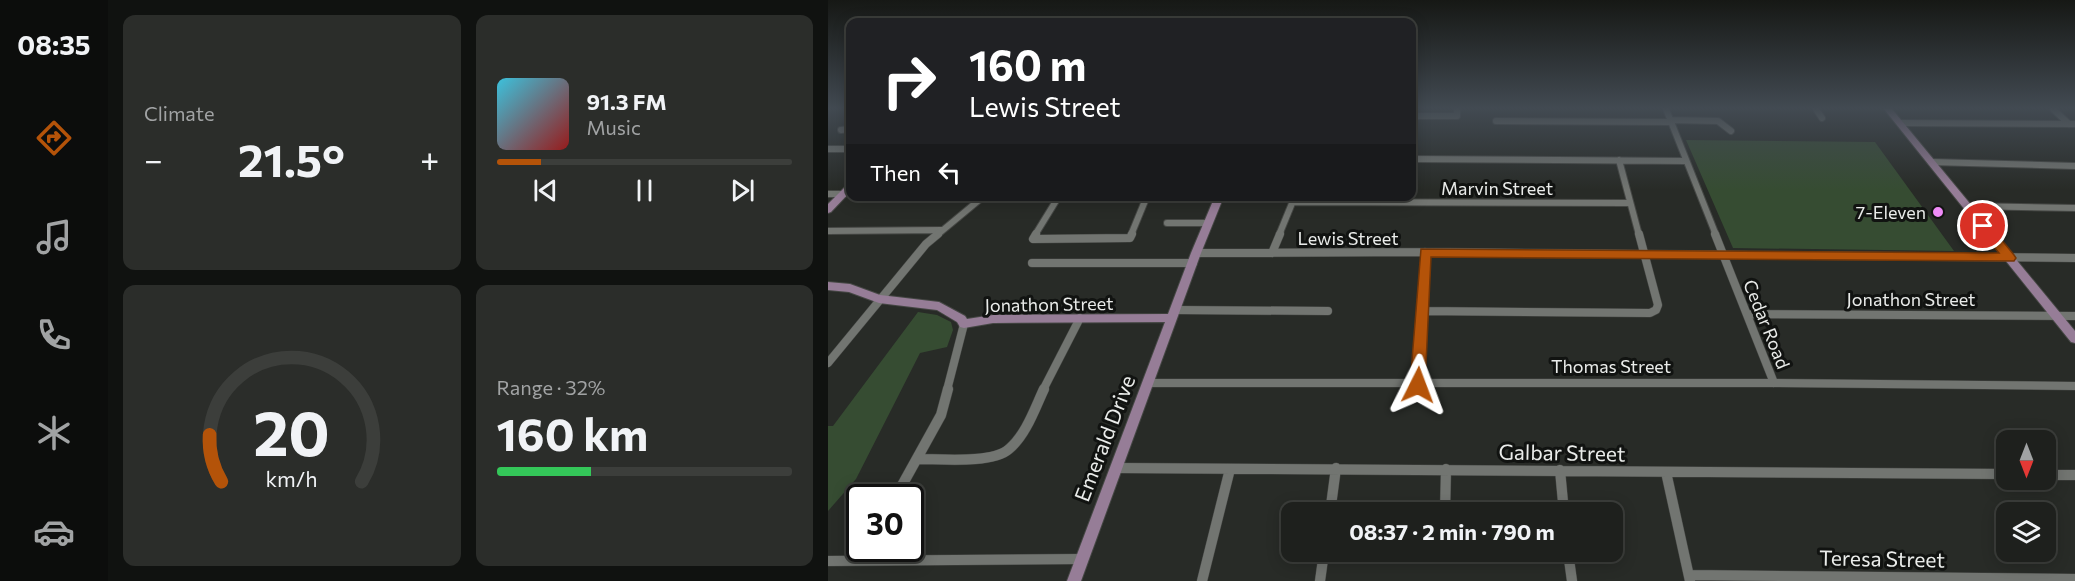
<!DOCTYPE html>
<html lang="en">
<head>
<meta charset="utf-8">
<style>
	body { margin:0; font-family:Commissioner,sans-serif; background:#2b2d2a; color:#f1f3f6; height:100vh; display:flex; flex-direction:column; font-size:22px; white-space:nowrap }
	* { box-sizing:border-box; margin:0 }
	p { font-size:20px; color:#a1a3a4 }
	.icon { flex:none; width:33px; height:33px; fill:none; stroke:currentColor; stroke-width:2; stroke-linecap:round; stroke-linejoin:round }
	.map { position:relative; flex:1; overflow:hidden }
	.panel { display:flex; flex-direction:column; gap:15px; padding:15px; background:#101210; width:720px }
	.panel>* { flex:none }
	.guide { position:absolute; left:18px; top:18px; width:570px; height:183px; border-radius:12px; box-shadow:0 3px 15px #0003,0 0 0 2px #3c3e3b; background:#202124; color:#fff; overflow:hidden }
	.needle { width:39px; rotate:180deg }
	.controls { position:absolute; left:1168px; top:430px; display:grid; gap:12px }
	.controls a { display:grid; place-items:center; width:60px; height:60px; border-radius:12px; background:#1e201d; box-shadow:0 3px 15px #0003,0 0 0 2px #3c3e3b; font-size:30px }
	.speed { position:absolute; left:18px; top:484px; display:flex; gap:12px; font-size:30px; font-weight:700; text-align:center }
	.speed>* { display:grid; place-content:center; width:78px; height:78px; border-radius:50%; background:#1e201d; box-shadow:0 3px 15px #0003,0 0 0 2px #3c3e3b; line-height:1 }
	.speed .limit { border:3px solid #111; border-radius:9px; background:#fff; color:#111 }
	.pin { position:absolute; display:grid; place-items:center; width:51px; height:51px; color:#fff; margin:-26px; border:3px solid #fff; border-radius:50%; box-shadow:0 2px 6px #0007 }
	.me { position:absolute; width:66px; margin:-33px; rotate:3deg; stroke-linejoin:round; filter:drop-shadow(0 0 4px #0008) }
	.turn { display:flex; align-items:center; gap:21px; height:126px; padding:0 24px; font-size:27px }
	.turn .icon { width:78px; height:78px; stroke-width:2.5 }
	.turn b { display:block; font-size:42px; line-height:51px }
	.then { display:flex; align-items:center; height:57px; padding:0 24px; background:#0003; gap:12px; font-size:22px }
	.big { font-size:45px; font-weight:700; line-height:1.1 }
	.panel .widget { flex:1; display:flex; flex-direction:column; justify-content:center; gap:9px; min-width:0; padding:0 21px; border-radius:12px; background:#2b2d2a }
	.panel .dial { align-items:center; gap:0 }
	.dial svg { height:156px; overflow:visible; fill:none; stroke:#3c3e3b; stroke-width:7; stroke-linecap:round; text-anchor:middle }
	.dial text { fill:#f1f3f6; stroke:none }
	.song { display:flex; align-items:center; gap:18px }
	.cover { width:72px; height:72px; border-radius:9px; background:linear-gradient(135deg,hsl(190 70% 55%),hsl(0 70% 35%)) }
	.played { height:6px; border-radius:3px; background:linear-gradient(90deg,#b45309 15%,#3c3e3b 15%) }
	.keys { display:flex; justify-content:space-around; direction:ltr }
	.heat { display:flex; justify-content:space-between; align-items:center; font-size:33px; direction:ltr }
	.charge { height:9px; border-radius:4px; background:linear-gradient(90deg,#34c759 32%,#3c3e3b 0) }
	.panel .tiles { flex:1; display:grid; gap:15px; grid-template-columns:repeat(2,1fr) }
	.trip { position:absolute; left:453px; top:502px; width:342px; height:60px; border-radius:12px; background:#1e201d; box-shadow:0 3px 15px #0003,0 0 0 2px #3c3e3b; font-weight:700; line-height:60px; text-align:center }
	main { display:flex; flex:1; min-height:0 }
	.tab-bar { display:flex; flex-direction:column; width:108px; justify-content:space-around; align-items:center; background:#0c0d0c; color:#a1a3a4 }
	.tab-bar .icon { width:42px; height:42px }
	.tab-bar .active { color:#b45309 }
	.tab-bar b { font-size:27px; color:#f1f3f6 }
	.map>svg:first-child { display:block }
	.green { fill:#364c32 }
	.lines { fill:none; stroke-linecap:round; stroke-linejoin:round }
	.street-far2-casing { stroke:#454744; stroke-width:8 }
	.street-far1-casing { stroke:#454744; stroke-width:9 }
	.street-casing { stroke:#454744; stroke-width:11 }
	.secondary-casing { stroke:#454744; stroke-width:2 }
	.street-far2 { stroke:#727571; stroke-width:6 }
	.street-far1 { stroke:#727571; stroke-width:8 }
	.street { stroke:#727571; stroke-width:10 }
	.secondary { fill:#967d97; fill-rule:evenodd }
	.route { fill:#b45309; stroke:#753606; stroke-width:1.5 }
	.poi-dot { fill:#ef8bf7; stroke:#111311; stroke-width:2 }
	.labels { text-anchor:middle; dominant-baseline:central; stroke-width:6; stroke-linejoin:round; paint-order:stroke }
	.street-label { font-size:18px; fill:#eaecea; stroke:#111311 }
	.poi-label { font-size:18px; fill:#eaecea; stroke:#111311; text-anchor:end }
	.near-street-label { font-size:21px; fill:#eaecea; stroke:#111311 }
</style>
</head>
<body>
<main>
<nav class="tab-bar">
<b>08:35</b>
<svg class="icon active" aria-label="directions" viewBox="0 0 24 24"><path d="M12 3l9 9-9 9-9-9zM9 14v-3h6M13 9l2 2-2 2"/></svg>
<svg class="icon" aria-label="music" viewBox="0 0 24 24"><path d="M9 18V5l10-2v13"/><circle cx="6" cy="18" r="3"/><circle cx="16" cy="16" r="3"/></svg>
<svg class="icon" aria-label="phone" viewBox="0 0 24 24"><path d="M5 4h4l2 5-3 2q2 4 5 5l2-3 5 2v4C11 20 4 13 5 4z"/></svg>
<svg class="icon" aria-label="climate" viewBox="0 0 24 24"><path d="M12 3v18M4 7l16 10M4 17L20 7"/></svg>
<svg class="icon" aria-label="car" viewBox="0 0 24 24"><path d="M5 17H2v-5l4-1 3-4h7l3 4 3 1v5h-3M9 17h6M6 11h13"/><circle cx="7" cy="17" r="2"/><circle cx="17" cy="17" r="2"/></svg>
</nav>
<section class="panel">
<div class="tiles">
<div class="widget"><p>Climate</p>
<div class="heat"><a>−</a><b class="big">21.5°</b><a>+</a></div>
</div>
<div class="widget">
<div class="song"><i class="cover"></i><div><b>91.3 FM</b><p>Music</p></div></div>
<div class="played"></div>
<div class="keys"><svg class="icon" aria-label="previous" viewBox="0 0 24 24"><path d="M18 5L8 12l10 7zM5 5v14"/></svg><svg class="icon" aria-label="pause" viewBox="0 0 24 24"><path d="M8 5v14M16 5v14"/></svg><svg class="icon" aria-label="next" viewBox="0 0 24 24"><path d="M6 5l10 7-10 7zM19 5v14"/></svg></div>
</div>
<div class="widget dial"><svg viewBox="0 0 100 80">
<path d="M14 69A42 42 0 1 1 86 69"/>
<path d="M14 69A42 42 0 0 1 8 45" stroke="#b45309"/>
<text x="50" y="56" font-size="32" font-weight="700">20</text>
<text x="50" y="72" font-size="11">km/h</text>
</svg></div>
<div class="widget"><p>Range · 32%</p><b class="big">160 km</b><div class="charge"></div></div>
</div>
</section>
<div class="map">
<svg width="1247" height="581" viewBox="0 0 1247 581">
	<rect width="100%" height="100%" fill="#282b27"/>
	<path class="green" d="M858,140L1047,142L1126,251L905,248Z
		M90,312L109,315L123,322L125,330L119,347L92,353L28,479L0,511V426H5Z"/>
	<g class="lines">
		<defs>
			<path id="street-far2" d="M838,109L888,235
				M988,109L994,118
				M1225,109L1241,124
				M584,116H629V109
				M842,120L890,121L903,131
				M668,121L843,122
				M1072,123L1247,124
				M13,130L22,129
				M0,149H22
				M584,159L858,161
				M791,160L811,235
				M1103,162L1247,166
				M0,194H16
				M319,198H391
				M465,202L802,203
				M1139,206L1247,208
				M339,223H381
				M0,231L114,230
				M109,235L156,196
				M207,235L231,196
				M303,235L319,196
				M451,235L467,196"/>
			<path id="street-far1" d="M208,234L205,239L302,238L304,234
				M887,234L946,383
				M368,253L597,252L1247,258
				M444,253L452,234
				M204,263H365
				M347,310L500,311
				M593,311L822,313L828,310L830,305L811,234
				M919,314L1247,316
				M0,363L98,244L110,234
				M319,383H946L1247,386
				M590,385L597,252
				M119,390L136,324
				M215,390L252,318"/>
			<path id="street" d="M90,459C113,459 164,464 181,449C198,435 207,408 216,389
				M288,468L1179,474
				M732,470L736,513
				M838,472L862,581
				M1218,475H1247
				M67,498L113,415L120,389
				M502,513L508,468
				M617,513L618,469
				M740,552L744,581
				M0,561L254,559
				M861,575L1247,579
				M374,581L402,469
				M492,581L496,552"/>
			<path id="secondary" d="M1056,109H1064L1247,331V343L1243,342Z
				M22,184V192L3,212L0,213V204L19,185Z
				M387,196H396L373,253L253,581H239L337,322L165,323L136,328L132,327L129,322L109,310L51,303L21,292L0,290V282L22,284L52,295L111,302L137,316L139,319L165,315L340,314L363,253Z"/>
		</defs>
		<use href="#street-far2" class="street-far2-casing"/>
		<use href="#street-far1" class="street-far1-casing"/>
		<use href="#street" class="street-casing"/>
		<use href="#secondary" class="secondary-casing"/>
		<use href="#street-far2" class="street-far2"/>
		<use href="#street-far1" class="street-far1"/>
		<use href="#street" class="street"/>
		<use href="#secondary" class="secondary"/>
	</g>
	<linearGradient id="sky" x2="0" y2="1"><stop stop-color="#161815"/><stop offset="0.57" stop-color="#424a52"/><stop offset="1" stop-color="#424a52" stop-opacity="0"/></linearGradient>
	<rect width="1247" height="190" fill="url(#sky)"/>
	<path class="route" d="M1155,222L1160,223L1186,255L1188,258L1186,261L603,257L597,385L595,389L590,391L584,389L582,385L593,249L1171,253L1149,226Z"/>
	<circle class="poi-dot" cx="1110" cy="212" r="6"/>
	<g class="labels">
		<g class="street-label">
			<text x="669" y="188">Marvin Street</text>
			<text x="520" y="238">Lewis Street</text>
			<text x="1083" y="299">Jonathon Street</text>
			<text transform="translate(221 304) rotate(-1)">Jonathon Street</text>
			<text transform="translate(939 324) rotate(68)">Cedar Road</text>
			<text x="783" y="366">Thomas Street</text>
		</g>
		<g class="poi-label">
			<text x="1098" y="212">7-Eleven</text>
		</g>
		<g class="near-street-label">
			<text transform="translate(276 438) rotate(-69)">Emerald Drive</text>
			<text transform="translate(734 452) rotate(1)">Galbar Street</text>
			<text transform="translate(1054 558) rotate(1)">Teresa Street</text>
		</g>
	</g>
</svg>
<div class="controls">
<a><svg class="needle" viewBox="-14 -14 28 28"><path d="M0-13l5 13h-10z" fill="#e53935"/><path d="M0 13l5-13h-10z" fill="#a1a3a4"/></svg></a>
<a><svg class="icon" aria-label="layers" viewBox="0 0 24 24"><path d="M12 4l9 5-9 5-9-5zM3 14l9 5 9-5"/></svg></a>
</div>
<div class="speed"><div class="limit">30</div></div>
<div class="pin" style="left:1155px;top:226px;background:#d93025"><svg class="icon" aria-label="arrive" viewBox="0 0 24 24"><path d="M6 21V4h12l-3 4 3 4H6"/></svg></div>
<svg class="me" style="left:590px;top:385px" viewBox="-20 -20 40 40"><path d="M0-17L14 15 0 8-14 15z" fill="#b45309" stroke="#fff" stroke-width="4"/></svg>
<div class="trip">08:37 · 2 min · 790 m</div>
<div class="guide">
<div class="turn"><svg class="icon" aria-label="right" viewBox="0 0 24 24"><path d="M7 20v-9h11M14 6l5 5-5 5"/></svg><div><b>160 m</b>Lewis Street</div></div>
<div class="then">Then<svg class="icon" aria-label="left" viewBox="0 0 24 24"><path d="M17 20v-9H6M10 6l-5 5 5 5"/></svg></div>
</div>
</div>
</main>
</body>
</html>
